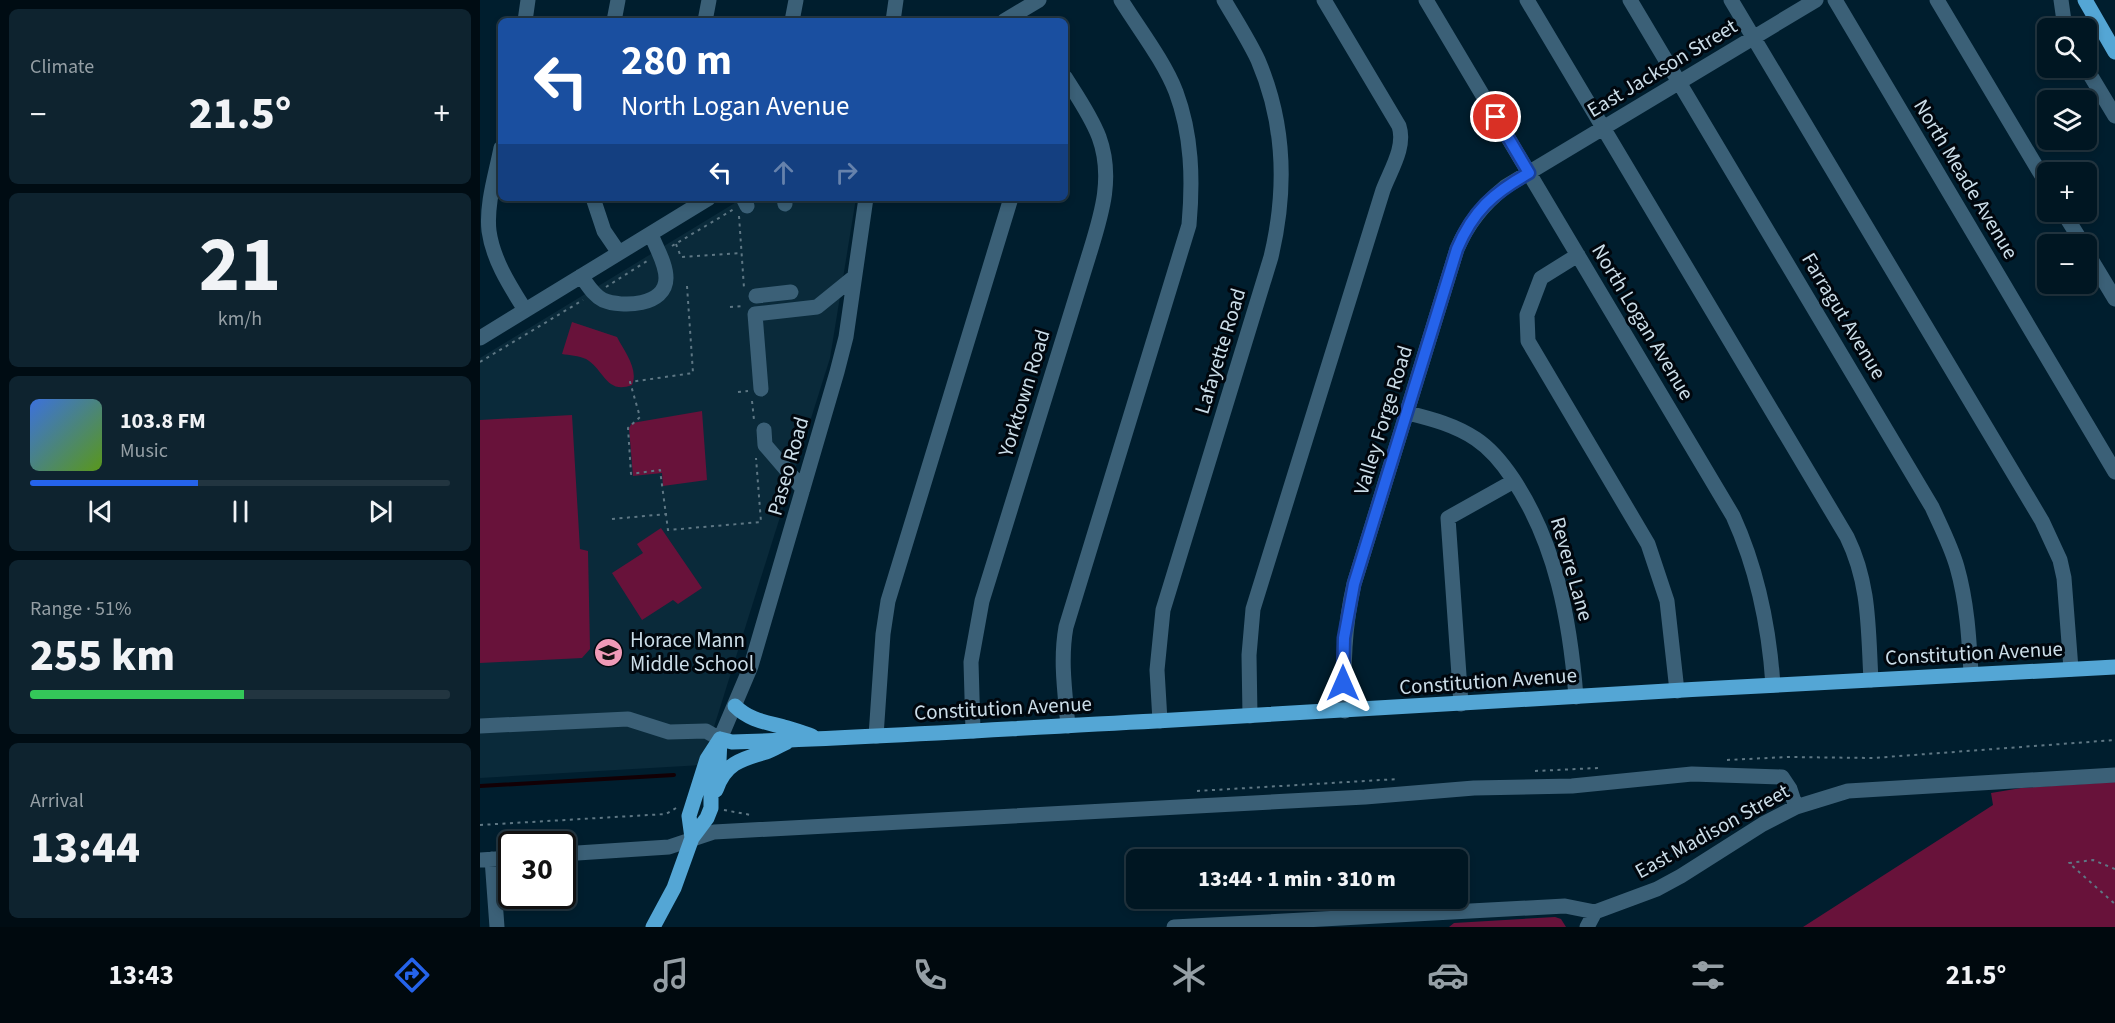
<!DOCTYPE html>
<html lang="en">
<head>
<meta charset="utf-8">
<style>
	body { margin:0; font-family:"Source Sans 3",sans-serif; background:#0e232f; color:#f1f3f6; height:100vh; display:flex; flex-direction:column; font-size:22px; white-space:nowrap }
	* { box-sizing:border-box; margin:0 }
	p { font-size:20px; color:#959fa5 }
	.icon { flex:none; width:33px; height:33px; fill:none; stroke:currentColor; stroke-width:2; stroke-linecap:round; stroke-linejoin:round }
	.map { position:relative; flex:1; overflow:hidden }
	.panel { display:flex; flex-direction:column; gap:9px; padding:9px; background:#000c13; width:480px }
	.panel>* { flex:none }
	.banner { position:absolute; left:18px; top:18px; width:570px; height:183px; border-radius:9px; box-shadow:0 3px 9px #0003,0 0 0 2px #223540; background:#1a4fa0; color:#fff; overflow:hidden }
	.fabs { position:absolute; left:1557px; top:18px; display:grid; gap:12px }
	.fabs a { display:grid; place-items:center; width:60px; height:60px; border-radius:9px; background:#001622; box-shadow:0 3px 9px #0003,0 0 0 2px #223540; font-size:30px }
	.speed { position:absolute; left:18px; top:831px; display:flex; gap:12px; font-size:30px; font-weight:700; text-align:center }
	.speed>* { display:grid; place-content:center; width:78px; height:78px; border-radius:50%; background:#001622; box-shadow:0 3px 9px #0003,0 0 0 2px #223540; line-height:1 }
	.speed .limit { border:3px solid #111; border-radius:9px; background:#fff; color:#111 }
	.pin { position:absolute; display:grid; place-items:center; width:51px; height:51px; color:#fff; margin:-26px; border:3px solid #fff; border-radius:50%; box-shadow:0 2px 6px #0007 }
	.me { position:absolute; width:66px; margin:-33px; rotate:0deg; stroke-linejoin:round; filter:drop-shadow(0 0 4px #0008) }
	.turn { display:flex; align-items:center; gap:21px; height:126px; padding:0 24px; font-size:27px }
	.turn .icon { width:78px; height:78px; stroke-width:2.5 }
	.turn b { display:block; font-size:42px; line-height:51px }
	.lanes { display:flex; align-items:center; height:57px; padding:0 24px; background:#0003; justify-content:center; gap:30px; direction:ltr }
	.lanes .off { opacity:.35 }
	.big { font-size:45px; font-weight:800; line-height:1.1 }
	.panel .widget { flex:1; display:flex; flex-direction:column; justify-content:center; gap:9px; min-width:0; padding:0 21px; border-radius:9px; background:#0e232f }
	.panel .dial { align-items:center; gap:0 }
	.dial b { font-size:78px; line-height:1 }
	.song { display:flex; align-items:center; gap:18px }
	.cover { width:72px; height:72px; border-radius:9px; background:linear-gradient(135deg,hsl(220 70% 55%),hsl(90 70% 35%)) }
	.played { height:6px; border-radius:3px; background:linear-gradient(90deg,#2563eb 40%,#223540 40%) }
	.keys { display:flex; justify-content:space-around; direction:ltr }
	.heat { display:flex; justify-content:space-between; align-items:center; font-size:33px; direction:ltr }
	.charge { height:9px; border-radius:4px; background:linear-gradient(90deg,#34c759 51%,#223540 0) }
	.trip { position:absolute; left:646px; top:849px; width:342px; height:60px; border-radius:9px; background:#001622; box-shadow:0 3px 9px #0003,0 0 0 2px #223540; font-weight:800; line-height:60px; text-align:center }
	.tabs { display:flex; height:96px; justify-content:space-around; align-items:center; background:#00090e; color:#959fa5 }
	.tabs .icon { width:42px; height:42px }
	.tabs .selected { color:#2563eb }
	.tabs b { font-size:27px; color:#f1f3f6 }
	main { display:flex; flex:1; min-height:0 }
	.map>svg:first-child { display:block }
	.built { fill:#0a2a3a }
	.green { fill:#68123a }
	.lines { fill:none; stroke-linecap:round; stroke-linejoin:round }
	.stream { stroke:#120005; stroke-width:4 }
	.path { stroke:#5e7784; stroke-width:2; stroke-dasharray:3 4.5; stroke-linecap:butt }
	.minor { stroke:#3b6077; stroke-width:15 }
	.major { stroke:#54a6d5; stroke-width:15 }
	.route-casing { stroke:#184099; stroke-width:15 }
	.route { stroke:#2563eb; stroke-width:10 }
	.labels { text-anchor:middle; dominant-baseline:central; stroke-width:6; stroke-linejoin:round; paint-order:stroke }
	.street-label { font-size:21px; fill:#cbdde8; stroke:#00070e }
	.poi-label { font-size:21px; fill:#cbdde8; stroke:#00070e; text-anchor:start }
</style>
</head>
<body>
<main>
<section class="panel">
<div class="widget"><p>Climate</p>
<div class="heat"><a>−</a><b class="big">21.5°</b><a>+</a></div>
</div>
<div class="widget dial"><b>21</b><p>km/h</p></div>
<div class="widget">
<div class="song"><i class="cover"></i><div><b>103.8 FM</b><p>Music</p></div></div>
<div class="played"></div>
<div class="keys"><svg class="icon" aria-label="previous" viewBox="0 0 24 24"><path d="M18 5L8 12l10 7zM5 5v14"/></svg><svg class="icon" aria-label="pause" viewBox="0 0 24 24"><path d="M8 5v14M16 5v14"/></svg><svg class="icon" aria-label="next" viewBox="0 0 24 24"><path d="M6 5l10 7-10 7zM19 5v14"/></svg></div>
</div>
<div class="widget"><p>Range · 51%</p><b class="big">255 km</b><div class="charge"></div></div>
<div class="widget"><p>Arrival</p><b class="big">13:44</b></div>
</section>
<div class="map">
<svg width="1635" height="927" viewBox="0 0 1635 927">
	<rect width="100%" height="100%" fill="#001e2e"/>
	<path class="built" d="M263,198H376L350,358L222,765L0,778V358Z"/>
	<path class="green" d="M92,322L137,337C144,351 159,369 152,385C126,395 124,369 106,359C99,356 89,355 82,354Z
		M222,411L227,480L183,486L182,473L153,476L149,428L152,423Z
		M92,415L100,549L108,551L110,649L102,658L0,663V420Z
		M181,528L222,588L198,604L193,600L162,620L132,573L163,553L157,544Z
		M1635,782V927H1323L1513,805L1511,793L1541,788Z
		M1075,917L1081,919L1086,927H969L974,923Z"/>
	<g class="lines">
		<path class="stream" d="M0,786L194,775"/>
		<path class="path" d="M259,216L264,288
			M196,244L201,257L261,253
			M192,246L254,209
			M207,286L213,373L150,382L160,417L148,428L151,474L180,470L188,530L281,522L276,458
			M126,287L167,261
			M250,307L263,306
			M0,362L103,300
			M258,392L268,391
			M272,401L274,420
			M132,519L187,514
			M1247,760L1307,757L1393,758L1635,740
			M1055,771L1118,768
			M717,791L918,779
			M244,810L271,815
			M0,825L186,814L196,808
			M1635,869L1613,860L1589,863L1635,904"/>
		<path class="minor" d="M946,0L1253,516C1278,571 1289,626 1293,685
			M1047,0L1367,537C1390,584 1388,629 1391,680
			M1150,0L1452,507C1461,527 1471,546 1477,567C1487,602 1489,638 1491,673
			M1251,0L1562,521L1580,560L1584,578L1591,669
			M1355,0L1635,472
			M1457,0L1568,186
			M1581,0L1585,28
			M45,21L48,0
			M134,21L138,0
			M225,21L229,0
			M312,21L316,0
			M413,21L416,0
			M524,21L559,0
			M1606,68L1635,116
			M21,148C16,174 6,204 9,231C13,260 30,286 45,310
			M113,198L124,231L139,253
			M263,198L267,206
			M304,198L305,204
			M1583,212L1603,244
			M1606,251L1635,299
			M1098,255L1061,278L1047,315L1048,341L1168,544L1187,601L1197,691
			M101,276C108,285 113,295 123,300C142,308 186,306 186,278C186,263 176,248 171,234
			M276,296L311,292
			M0,338L229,198
			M281,389L275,314L337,307L374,277
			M928,413C952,419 975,425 996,439C1011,449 1023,464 1033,479C1076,544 1090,620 1096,697
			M284,430L285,445L323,489
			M981,704L968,518L1034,481
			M865,711C863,667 864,627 874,584L977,249C988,223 1003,205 1025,187L1336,0
			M770,716L769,655L773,609L903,190C910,171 926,147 919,126L844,0
			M680,721L677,670L683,610L791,257C807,190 805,123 778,60C768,39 755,19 744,0
			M0,726L148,719L189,732L226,731L240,739L271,666L357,372L366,337L386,198
			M588,726C585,692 580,660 586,627L709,225C713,180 712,135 696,92C684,61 659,29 641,0
			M493,731L491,662L502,601L609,255C621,216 634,178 619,137C611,116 597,96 585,77
			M396,736L403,634L408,601L531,198
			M82,854L189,847L234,832L885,797L994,788L1092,786L1212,774L1302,777L1310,789L1316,807
			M12,859L17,927
			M0,860L32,858
			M694,927L1085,906L1115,912
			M1107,927L1115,912L1177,889L1201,876L1283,824L1316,807L1368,791L1635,775"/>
		<path class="major" d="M1605,0L1635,52
			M255,706C269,720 285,722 304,727C313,729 323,733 332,736
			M240,739L252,742C393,738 534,728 676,721C996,703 1315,682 1635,667
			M236,790C245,763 262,759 286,752C293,750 300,745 307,742
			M212,838L209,816L227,759L240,739
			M173,927L194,888L212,838L227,818L231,808V784L239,761L240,739"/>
	</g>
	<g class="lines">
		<defs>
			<path id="route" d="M863,683L864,638L874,584L977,249C993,211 1013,193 1049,173L1016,117"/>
		</defs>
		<use href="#route" class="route-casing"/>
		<use href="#route" class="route"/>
	</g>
	<defs>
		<symbol id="school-disc" viewBox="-11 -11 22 22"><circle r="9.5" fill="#ef9ab7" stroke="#00070e"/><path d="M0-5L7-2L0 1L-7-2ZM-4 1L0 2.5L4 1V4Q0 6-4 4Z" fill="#111"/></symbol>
	</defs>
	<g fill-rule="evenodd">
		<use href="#school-disc" x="112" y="636" width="33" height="33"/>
	</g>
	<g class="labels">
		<g class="street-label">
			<text transform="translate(1182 68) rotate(-31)">East Jackson Street</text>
			<text transform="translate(1486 179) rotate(59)">North Meade Avenue</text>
			<text transform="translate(1364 316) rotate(59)">Farragut Avenue</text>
			<text transform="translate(1163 322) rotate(59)">North Logan Avenue</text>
			<text transform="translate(740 351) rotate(-73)">Lafayette Road</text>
			<text transform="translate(544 393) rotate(-73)">Yorktown Road</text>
			<text transform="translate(903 420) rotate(-73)">Valley Forge Road</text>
			<text transform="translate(308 466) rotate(-74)">Paseo Road</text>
			<text transform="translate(1092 569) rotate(74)">Revere Lane</text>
			<text transform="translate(1494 653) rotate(-3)">Constitution Avenue</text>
			<text transform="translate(1008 681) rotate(-4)">Constitution Avenue</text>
			<text transform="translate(523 708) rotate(-3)">Constitution Avenue</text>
			<text transform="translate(1232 831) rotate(-29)">East Madison Street</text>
		</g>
		<g class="poi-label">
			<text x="150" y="640">Horace Mann<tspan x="150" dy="24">Middle School</tspan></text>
		</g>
	</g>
</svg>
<div class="fabs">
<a><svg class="icon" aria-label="search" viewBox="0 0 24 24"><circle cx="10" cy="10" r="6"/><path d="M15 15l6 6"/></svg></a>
<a><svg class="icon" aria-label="layers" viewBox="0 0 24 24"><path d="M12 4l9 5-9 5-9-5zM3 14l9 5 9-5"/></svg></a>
<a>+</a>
<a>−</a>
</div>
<div class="speed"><div class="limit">30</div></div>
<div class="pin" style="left:1016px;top:117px;background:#d93025"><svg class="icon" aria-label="arrive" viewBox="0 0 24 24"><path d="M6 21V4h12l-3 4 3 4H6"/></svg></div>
<svg class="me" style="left:863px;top:683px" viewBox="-20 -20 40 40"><path d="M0-17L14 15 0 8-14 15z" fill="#2563eb" stroke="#fff" stroke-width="4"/></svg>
<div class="trip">13:44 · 1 min · 310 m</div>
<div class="banner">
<div class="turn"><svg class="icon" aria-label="left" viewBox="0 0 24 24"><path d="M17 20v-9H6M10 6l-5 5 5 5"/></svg><div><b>280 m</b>North Logan Avenue</div></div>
<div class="lanes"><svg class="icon" aria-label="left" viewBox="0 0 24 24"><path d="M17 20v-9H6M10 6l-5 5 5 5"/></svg><svg class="icon off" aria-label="ahead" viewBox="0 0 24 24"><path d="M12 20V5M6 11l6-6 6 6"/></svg><svg class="icon off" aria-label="right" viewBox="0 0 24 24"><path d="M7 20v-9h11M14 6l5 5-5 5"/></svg></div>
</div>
</div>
</main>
<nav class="tabs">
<b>13:43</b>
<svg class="icon selected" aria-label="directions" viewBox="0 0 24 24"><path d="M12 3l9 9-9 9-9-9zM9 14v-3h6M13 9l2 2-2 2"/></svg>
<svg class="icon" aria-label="music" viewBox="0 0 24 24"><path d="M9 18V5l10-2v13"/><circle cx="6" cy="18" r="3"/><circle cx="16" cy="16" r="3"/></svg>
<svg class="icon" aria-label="phone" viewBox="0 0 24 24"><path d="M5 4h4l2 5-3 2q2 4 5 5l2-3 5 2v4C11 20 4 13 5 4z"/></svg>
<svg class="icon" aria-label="climate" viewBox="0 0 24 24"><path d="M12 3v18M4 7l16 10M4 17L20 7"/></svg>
<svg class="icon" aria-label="car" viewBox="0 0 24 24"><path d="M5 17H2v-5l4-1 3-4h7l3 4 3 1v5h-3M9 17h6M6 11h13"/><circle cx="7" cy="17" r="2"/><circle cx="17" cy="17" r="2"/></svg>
<svg class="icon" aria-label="filters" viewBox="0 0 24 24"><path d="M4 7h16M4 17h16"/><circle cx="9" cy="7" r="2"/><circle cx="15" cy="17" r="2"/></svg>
<b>21.5°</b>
</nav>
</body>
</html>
